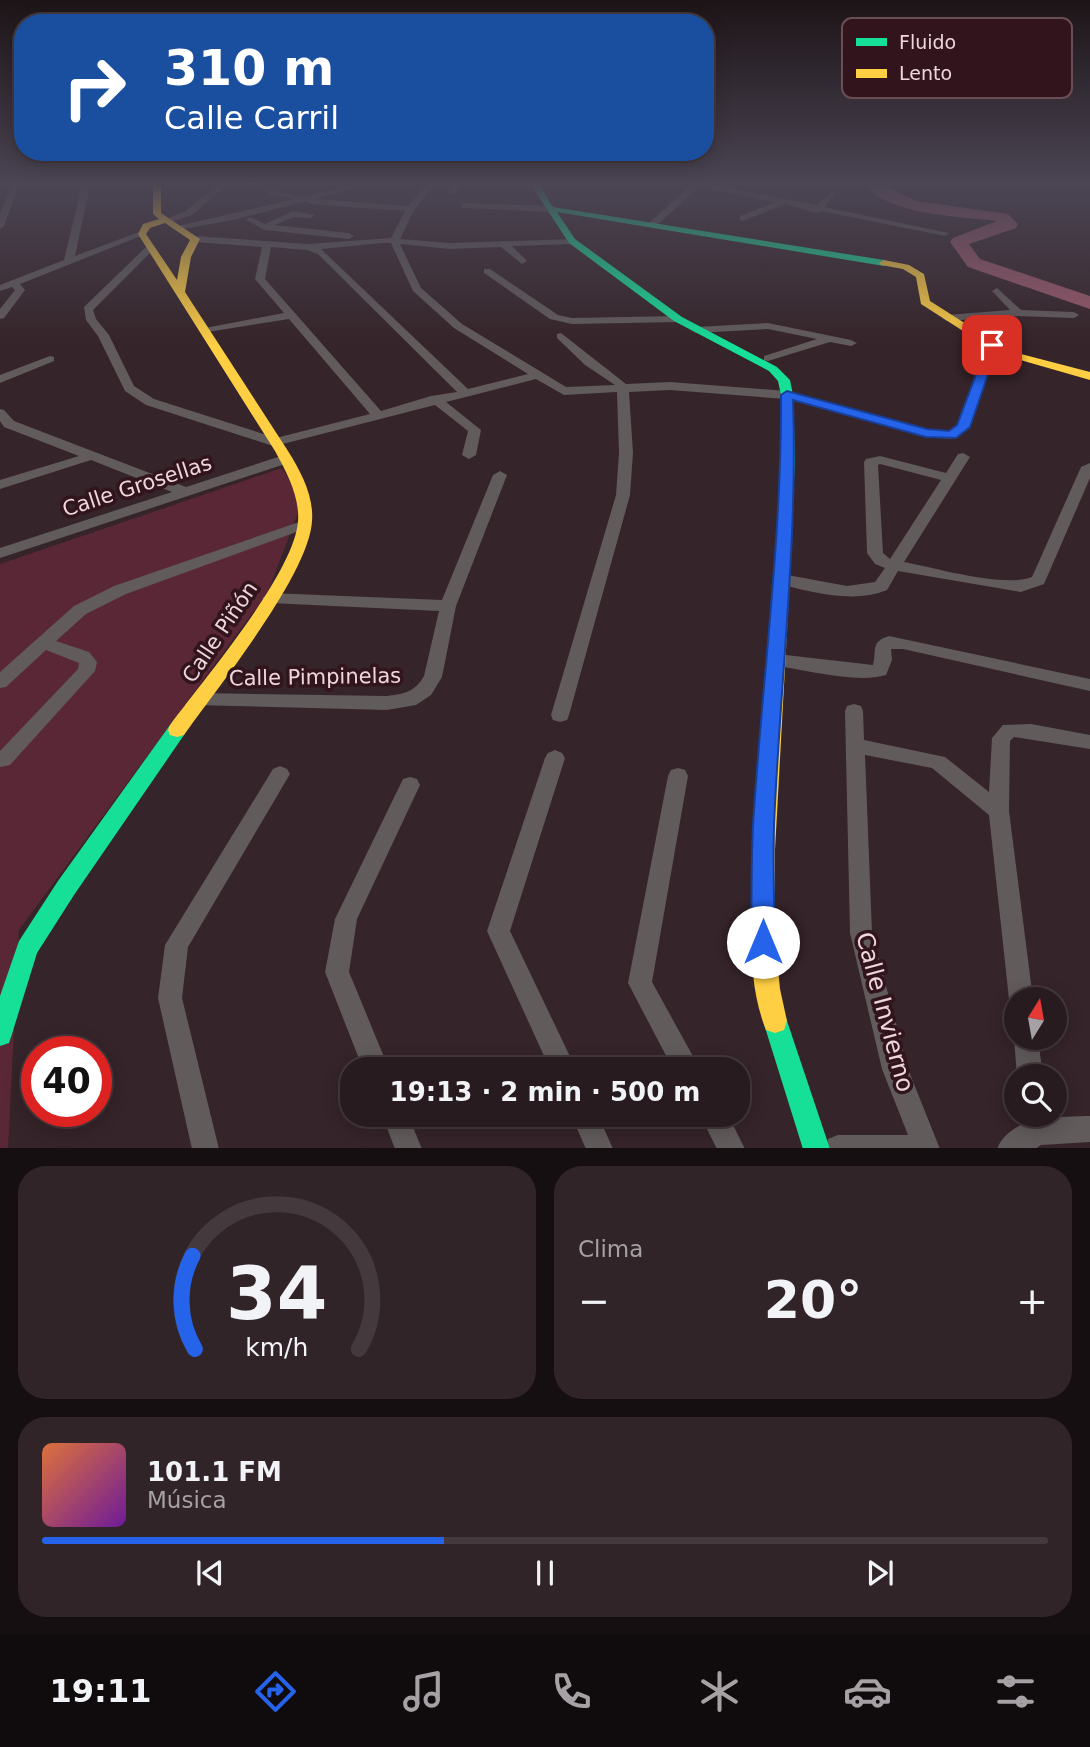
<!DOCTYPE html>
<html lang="es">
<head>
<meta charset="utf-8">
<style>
	body { margin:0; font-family:"DejaVu Sans",sans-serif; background:#302428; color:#f1f3f6; height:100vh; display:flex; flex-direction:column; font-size:26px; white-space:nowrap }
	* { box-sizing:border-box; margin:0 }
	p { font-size:23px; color:#a5a1a4 }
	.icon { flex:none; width:38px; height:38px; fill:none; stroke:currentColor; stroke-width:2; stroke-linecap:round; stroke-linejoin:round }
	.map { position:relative; height:1148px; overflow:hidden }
	.panel { display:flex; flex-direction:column; gap:18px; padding:18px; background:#160f11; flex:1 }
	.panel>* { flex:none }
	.hud { position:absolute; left:14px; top:14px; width:700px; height:147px; border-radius:28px; box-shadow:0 4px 18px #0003,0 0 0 2px #44393d; background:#1a4fa0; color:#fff; overflow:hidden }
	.needle { width:46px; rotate:11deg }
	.controls { position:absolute; left:1004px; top:987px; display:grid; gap:14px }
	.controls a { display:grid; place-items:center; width:63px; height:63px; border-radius:50%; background:#281b1f; box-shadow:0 4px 18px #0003,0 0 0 2px #44393d; font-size:35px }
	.speed { position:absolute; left:21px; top:1036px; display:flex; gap:14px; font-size:35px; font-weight:700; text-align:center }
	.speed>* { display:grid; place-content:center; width:91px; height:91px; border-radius:50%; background:#281b1f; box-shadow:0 4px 18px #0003,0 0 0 2px #44393d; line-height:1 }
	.speed .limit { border:10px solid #d22; background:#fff; color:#111 }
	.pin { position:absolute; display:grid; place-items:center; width:60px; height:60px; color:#fff; margin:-30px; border-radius:14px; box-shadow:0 4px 10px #0006 }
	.me { position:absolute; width:77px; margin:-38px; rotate:0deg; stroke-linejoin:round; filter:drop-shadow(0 0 5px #0008) }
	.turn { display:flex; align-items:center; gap:24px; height:147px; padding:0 35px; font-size:32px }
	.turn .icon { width:91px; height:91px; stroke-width:2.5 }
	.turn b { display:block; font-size:49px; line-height:60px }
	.big { font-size:52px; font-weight:700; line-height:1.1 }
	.panel .widget { flex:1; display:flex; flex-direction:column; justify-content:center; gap:10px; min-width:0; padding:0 24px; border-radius:28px; background:#302428 }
	.panel .dial { align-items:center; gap:0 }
	.dial svg { height:182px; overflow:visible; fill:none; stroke:#44393d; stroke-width:7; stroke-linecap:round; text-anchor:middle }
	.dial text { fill:#f1f3f6; stroke:none }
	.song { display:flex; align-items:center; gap:21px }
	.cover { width:84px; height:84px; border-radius:10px; background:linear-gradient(135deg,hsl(20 70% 55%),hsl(280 70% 35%)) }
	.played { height:7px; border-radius:4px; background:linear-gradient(90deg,#2563eb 40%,#44393d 40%) }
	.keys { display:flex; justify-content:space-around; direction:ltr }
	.heat { display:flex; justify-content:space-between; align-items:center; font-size:38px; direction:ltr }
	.panel .tiles { flex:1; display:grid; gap:18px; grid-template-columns:1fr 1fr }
	.widget:last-child { grid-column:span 2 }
	.trip { position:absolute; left:340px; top:1057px; width:410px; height:70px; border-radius:28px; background:#281b1f; box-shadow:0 4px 18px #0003,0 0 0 2px #44393d; font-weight:700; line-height:70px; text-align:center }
	.dock { display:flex; height:112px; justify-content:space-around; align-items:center; background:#100b0c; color:#a5a1a4 }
	.dock .icon { width:49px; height:49px }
	.dock .selected { color:#2563eb }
	.dock b { font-size:32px; color:#f1f3f6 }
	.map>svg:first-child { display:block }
	.green { fill:#5a2736 }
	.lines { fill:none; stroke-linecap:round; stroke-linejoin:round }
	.river { fill:#995869; fill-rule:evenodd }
	.street { fill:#615b5c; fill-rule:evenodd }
	.fast { fill:#16e098; fill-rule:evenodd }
	.slow { fill:#ffcf43; fill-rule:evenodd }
	.route { fill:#2563eb; stroke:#184099; stroke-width:2 }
	.labels { text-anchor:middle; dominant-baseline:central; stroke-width:7; stroke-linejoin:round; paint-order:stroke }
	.street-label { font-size:21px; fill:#edd7dc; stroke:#31141c }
	.near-street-label { font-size:24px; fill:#edd7dc; stroke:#31141c }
	.key { fill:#31141c; stroke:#694e56; stroke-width:2 }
	.key-label { font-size:19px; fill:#edd7dc }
</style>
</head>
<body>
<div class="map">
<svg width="1090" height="1149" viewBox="0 0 1090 1149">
	<rect width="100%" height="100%" fill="#352429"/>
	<path class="green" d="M282,468L302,502L268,592L19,930L8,1149L0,1148V564Z"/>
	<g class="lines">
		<path class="river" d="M865,185H882L917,201L1008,214L1018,224L1016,228L969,244L980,259L1090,296V309L968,267L950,242L953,238L997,221C959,216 891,216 865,185Z"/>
		<path class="street" d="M11,185H19L4,226L0,229V214Z
			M82,185H90L75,256L139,232L146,234L20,284L25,290L4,318L0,319V309L15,290L12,287L0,291V285L64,260Z
			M217,185H226L192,215L167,223L163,220L186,211Z
			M351,185H364L315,199L408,206L426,185H434L414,210L400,239L450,243L575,239L577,241L572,244L512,246L527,261L522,264L501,247L450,249L400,244L421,288L462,324L566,387L615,385L585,365L557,338V334L561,333L626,384L670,382L787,391L928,429L948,431L957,425L986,345L992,342L998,345L968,430L951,439L927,437L786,399L670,390L629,392L633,453L630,495L569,715L567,720L560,722L553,720L551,715L616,495L619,453L617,392L564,395L536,379L446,402L481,430L476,455L469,459L462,455L468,431L435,405L275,446L270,445L146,405L125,391L98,336L86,320L84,307L146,247H152V251L93,310L96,319L109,335L134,386L154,399L276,438L370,414L289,319L201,333L200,331L205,328L284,313L255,279L262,247L195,242L190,239L195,236L308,244L391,238L405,211L311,204L307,201L233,220L177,230L173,227L295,199L267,194L270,190L303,197ZM383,243H391L413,291L454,328L528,374L468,389L321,249ZM271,247L307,250L318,254L457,392L431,396L381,411L265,279Z
			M454,185H462L455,194H449Z
			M691,185H713L817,205L831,192L835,194L824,207L949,233L945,236L821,211L817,213L785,204L743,221L740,220V216L775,202L699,187L655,227H649V223Z
			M836,185H845L841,187Z
			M465,203L553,206L557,209L553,212L462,208V204Z
			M293,211L315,215L311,218L294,217L275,225L349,233L354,236L349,239L265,230L246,220L250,217L265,224Z
			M484,269H490L558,315L572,318L678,316L683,319L678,322L572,324L550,319L484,273Z
			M997,288L1021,310L1074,312L1079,315L1074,318L1018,316L947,321L942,318L947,315L1010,310L992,291Z
			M768,323L851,340L857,343L851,346L830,342L768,361L764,360V356L817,339L768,329L696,333L691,330L696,327Z
			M50,356L54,357V361L0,383V375Z
			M0,409L4,410L14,421L186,487L281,456H291L293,459L291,462L0,558V548L172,492L91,460L0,489V480L79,456L4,427L0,421Z
			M963,453L970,457L904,562C936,568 1004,588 1032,577L1081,467L1090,463V478L1044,584L1021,592L898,571L887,590C853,604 811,592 776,583L774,579L776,575L782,574L847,586L875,582L885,568L875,564L867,553L864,462L866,459L880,456L946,473L958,454ZM880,464L941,480L890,559L883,553L878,465Z
			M500,471L507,475L456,606L442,677L431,695L416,705L387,710L193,705L190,700L193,695L199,693L387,696C404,694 415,692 424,676L439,611L270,603L262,598L270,593L442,600L493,475Z
			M305,520L310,521L312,524L310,527L126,594L86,614L56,641L89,652L97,662L95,671L10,765L0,767V751L78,669L79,663L46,650L6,687L0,688V672L74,606L114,586Z
			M889,636L1090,679V691L903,649H891L892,660L886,675C857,684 808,670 777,666L771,664L768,660L771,656L777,654L873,665C877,650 870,642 889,636Z
			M854,704L861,706L863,711L864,740L945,757L989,792L992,738L1003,725L1031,724L1090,735V749L1014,737L1010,741L1009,811L1033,999H1017V1009L1012,1007L1009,999L989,815L932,768L865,755L872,933L908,1069L940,1149H825L828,1139L838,1135H908L882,1069L850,933L845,711L847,706Z
			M555,750L562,753L565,758L510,931L576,1069H550L487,931L545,758L548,753Z
			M280,766L287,769L290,774L188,947L182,998L219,1149H192L158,998L165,945L273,769Z
			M678,768L685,770L688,776L652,982L700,1069H673L628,983L668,776L671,770Z
			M410,777L417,779L420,785L357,919L349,972L389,1069H363L325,972L335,919L403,779Z
			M1017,1030V1038H1038L1043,1076H1017L1014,1038Z
			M382,1115H408L422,1149H395Z
			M571,1115H598L613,1149H586Z
			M700,1115H728L745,1149H717Z
			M1090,1116V1142L1041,1145L1035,1149H997C1010,1115 1060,1117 1090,1116Z"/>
		<path class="fast" d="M531,185H539L553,207L884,260L889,263L884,266L557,212L575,239L682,317L777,367L790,380L793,395L795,457L790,576L788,580L782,581L774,576L781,457V395L778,381L769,371L674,321L569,243Z
			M177,723L184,725L186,730L184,735L74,895L37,953L12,1034L9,1043L0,1046V996L19,941L58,881L170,725Z
			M775,1009L784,1012L787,1021L830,1149H803L763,1021L766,1012Z"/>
		<path class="slow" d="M153,185H161V213L200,239L191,257L185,292L288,451C301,472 314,496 312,521C309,575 217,688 184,735L177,737L170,735L168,730L170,725C204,679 293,575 298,522C300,497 287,473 275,451L138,234L143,224L159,219L153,214ZM165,223L190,240L181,257L177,280L146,234L150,228Z
			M884,260L909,265L924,274L930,301L996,343L1021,354L1090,372V380L1013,358L988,347L921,304L916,277L903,269L881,265L879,263Z
			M782,571L790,576L775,850V939L780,989L787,1021L784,1030L775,1033L766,1030C747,983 751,925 752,876C756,776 767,676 774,576Z"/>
	</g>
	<linearGradient id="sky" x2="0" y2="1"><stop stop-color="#1d1417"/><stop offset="0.53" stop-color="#4b4554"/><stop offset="1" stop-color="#4b4554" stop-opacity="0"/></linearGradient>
	<rect width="1090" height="346" fill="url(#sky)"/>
	<path class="route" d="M988,343L998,345L970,427L956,438L926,437L793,400C798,542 780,683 774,825C773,864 774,903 775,942L771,949L763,953L755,949L751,942C752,903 751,864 753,825C762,681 782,539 781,395L787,391L927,429L949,431L957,425Z"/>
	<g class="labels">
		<g class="street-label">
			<text transform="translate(137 486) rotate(-18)">Calle Grosellas</text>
			<text transform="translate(220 632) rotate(-56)">Calle Piñón</text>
			<text transform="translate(315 677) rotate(-1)">Calle Pimpinelas</text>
		</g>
		<g class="near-street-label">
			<text transform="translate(885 1012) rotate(75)">Calle Invierno</text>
		</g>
	</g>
	<rect x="842" y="18" width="230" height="80" rx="10" class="key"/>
	<rect x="856" y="38" width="31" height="8" fill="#16e098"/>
	<rect x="856" y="69" width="31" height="9" fill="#ffcf43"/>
	<g class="key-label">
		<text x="899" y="49">Fluido</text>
		<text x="899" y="80">Lento</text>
	</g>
</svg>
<div class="controls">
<a><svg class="needle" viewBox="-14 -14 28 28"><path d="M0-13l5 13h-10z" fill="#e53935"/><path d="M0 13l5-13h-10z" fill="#a5a1a4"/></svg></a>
<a><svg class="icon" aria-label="search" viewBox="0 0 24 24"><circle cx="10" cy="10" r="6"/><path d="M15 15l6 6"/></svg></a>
</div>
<div class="speed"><div class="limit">40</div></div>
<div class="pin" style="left:992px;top:345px;background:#d93025"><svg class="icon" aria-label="arrive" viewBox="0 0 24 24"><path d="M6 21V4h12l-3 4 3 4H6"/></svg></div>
<svg class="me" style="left:763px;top:942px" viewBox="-20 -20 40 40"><circle r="19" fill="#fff"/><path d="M0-13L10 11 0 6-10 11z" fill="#2563eb"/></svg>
<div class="trip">19:13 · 2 min · 500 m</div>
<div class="hud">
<div class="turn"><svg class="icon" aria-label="right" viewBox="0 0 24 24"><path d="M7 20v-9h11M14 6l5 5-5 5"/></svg><div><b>310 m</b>Calle Carril</div></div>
</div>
</div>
<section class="panel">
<div class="tiles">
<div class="widget dial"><svg viewBox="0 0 100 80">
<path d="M14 69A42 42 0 1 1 86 69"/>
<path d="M14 69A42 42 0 0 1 13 28" stroke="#2563eb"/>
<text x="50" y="56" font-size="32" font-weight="700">34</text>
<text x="50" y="72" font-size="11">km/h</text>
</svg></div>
<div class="widget"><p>Clima</p>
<div class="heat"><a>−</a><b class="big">20°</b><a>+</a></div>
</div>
<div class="widget">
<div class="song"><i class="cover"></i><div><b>101.1 FM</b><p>Música</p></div></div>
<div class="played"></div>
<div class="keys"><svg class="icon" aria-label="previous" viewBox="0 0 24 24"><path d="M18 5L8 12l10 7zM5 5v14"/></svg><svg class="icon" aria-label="pause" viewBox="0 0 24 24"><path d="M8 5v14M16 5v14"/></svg><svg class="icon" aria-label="next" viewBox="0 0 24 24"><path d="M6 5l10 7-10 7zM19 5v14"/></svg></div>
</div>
</div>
</section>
<nav class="dock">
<b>19:11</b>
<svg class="icon selected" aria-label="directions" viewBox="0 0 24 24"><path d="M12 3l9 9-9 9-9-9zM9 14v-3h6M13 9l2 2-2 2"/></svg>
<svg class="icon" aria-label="music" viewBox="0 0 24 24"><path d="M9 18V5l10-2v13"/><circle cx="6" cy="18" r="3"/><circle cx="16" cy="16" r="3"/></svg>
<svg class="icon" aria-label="phone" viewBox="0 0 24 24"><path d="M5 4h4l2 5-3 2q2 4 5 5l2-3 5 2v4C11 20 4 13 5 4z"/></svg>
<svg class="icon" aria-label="climate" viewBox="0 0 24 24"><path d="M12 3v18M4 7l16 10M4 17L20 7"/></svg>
<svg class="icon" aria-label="car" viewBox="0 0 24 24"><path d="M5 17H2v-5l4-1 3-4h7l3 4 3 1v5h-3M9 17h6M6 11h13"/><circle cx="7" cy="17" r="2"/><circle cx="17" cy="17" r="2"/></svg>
<svg class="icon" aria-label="filters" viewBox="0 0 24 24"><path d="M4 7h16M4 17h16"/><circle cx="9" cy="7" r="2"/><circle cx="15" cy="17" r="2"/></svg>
</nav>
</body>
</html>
